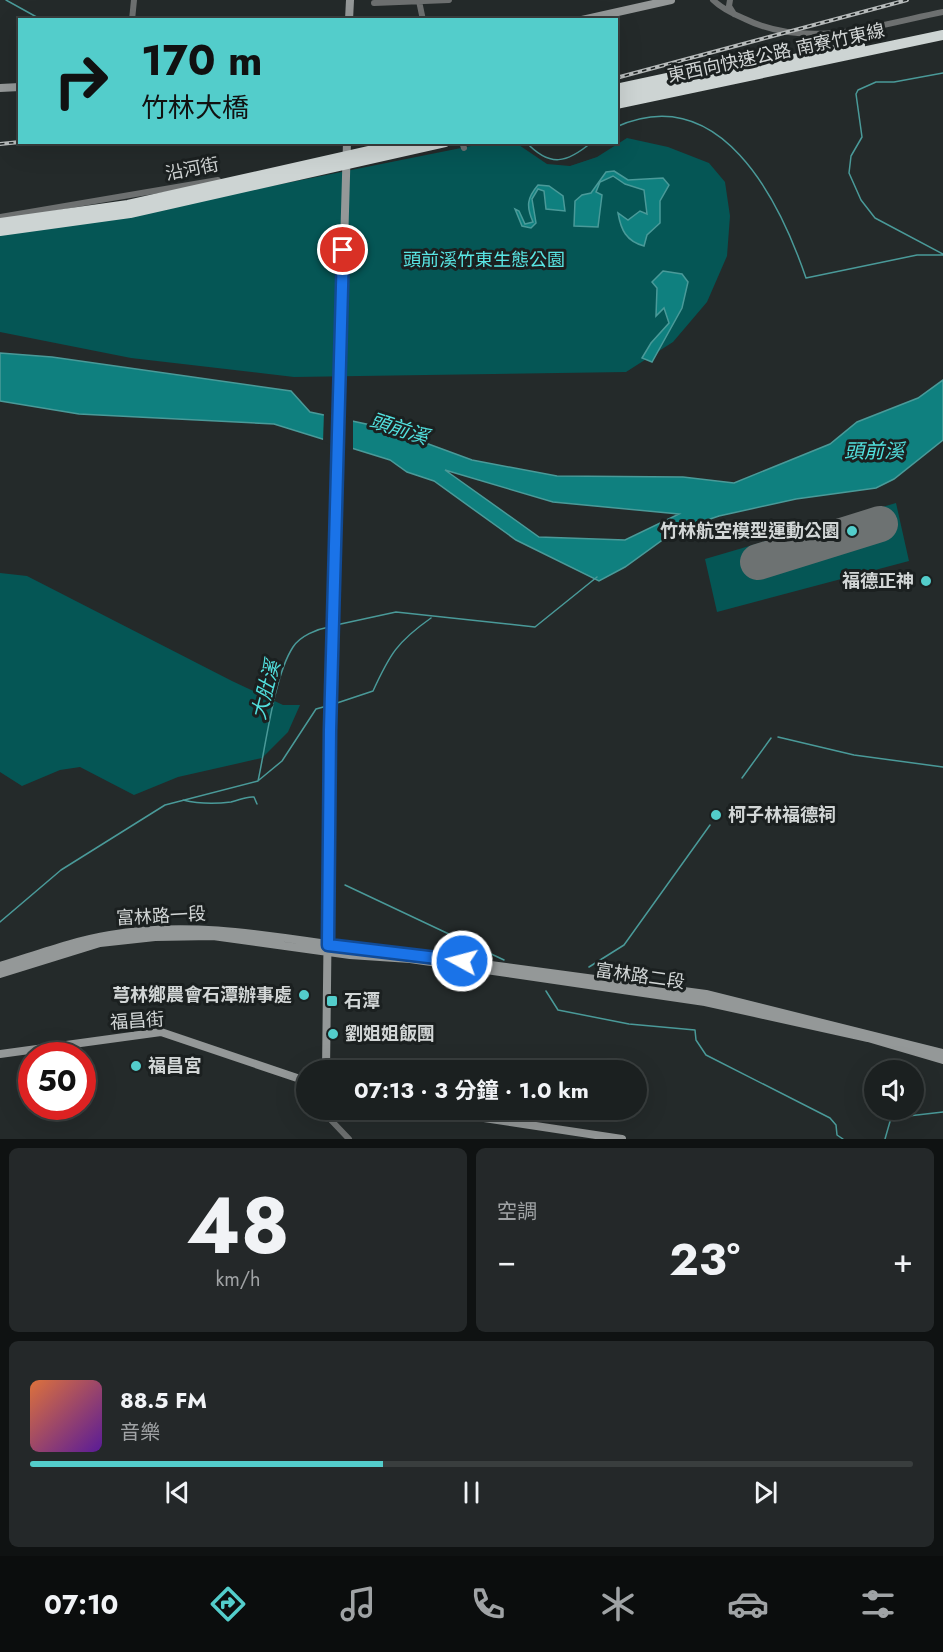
<!DOCTYPE html>
<html lang="zh-TW">
<head>
<meta charset="utf-8">
<style>
	body { margin:0; font-family:Jost,"Noto Sans TC",sans-serif; background:#242829; color:#f1f3f6; height:100vh; display:flex; flex-direction:column; font-size:22px; white-space:nowrap }
	* { box-sizing:border-box; margin:0 }
	p { font-size:20px; color:#a0a3a5 }
	.icon { flex:none; width:33px; height:33px; fill:none; stroke:currentColor; stroke-width:2; stroke-linecap:round; stroke-linejoin:round }
	.map { position:relative; height:1139px; overflow:hidden }
	.panel { display:flex; flex-direction:column; gap:9px; padding:9px; background:#0f1212; flex:1 }
	.panel>* { flex:none }
	.top-card { position:absolute; left:18px; top:18px; width:600px; height:126px; border-radius:0px; box-shadow:0 6px 24px #0002,0 0 0 2px #393e3e; background:#53cdcb; color:#111; overflow:hidden }
	.fabs { position:absolute; left:864px; top:1060px; display:grid; gap:12px }
	.fabs a { display:grid; place-items:center; width:60px; height:60px; border-radius:50%; background:#1b2020; box-shadow:0 6px 24px #0002,0 0 0 2px #393e3e; font-size:30px }
	.speed { position:absolute; left:18px; top:1042px; display:flex; gap:12px; font-size:30px; font-weight:700; text-align:center }
	.speed>* { display:grid; place-content:center; width:78px; height:78px; border-radius:50%; background:#1b2020; box-shadow:0 6px 24px #0002,0 0 0 2px #393e3e; line-height:1 }
	.speed .limit { border:9px solid #d22; background:#fff; color:#111 }
	.pin { position:absolute; display:grid; place-items:center; width:51px; height:51px; color:#fff; margin:-26px; border:3px solid #fff; border-radius:50%; box-shadow:0 2px 6px #0007 }
	.me { position:absolute; width:66px; margin:-33px; rotate:277deg; stroke-linejoin:round; filter:drop-shadow(0 0 4px #0008) }
	.turn { display:flex; align-items:center; gap:21px; height:126px; padding:0 24px; font-size:27px }
	.turn .icon { width:78px; height:78px; stroke-width:2.5 }
	.turn b { display:block; font-size:42px; line-height:51px }
	.big { font-size:45px; font-weight:700; line-height:1.1 }
	.panel .card { flex:1; display:flex; flex-direction:column; justify-content:center; gap:9px; min-width:0; padding:0 21px; border-radius:9px; background:#242829 }
	.panel .dial { align-items:center; gap:0 }
	.dial b { font-size:78px; line-height:1 }
	.song { display:flex; align-items:center; gap:18px }
	.cover { width:72px; height:72px; border-radius:9px; background:linear-gradient(135deg,hsl(20 70% 55%),hsl(270 70% 35%)) }
	.played { height:6px; border-radius:3px; background:linear-gradient(90deg,#53cdcb 40%,#393e3e 40%) }
	.keys { display:flex; justify-content:space-around; direction:ltr }
	.heat { display:flex; justify-content:space-between; align-items:center; font-size:33px; direction:ltr }
	.panel .tiles { flex:1; display:grid; gap:9px; grid-template-columns:1fr 1fr }
	.card:last-child { grid-column:span 2 }
	.trip { position:absolute; left:296px; top:1060px; width:351px; height:60px; border-radius:30px; background:#1b2020; box-shadow:0 6px 24px #0002,0 0 0 2px #393e3e; font-weight:700; line-height:60px; text-align:center }
	.dock { display:flex; height:96px; justify-content:space-around; align-items:center; background:#0b0d0d; color:#a0a3a5 }
	.dock .icon { width:42px; height:42px }
	.dock .on { color:#53cdcb }
	.dock b { font-size:27px; color:#f1f3f6 }
	.map>svg:first-child { display:block }
	.green { fill:#055655 }
	.water { fill:#0f807f; stroke:#4a9a99; stroke-width:1.5; fill-rule:evenodd }
	.pier { fill:#242a2a }
	.lines { fill:none; stroke-linecap:round; stroke-linejoin:round }
	.stream { stroke:#4a9a99; stroke-width:1.5 }
	.runway { stroke:#6d7272; stroke-width:36 }
	.street { stroke:#6d7070; stroke-width:6 }
	.secondary { stroke:#949898; stroke-width:8 }
	.highway { stroke:#cdd4d3; stroke-width:10 }
	.rail-casing { stroke:#b6baba; stroke-width:4 }
	.rail { stroke:#1b2020; stroke-width:1.5; stroke-dasharray:4.5; stroke-linecap:butt }
	.route-casing { stroke:#114b97; stroke-width:15 }
	.route { stroke:#1a73e8; stroke-width:10 }
	.poi-dot { fill:#53cdcb; stroke:#1b2020; stroke-width:2 }
	.labels { text-anchor:middle; dominant-baseline:central; stroke-width:6; stroke-linejoin:round; paint-order:stroke }
	.street-label { font-size:18px; fill:#d2d6d6; stroke:#1b2020 }
	.park-label { font-size:18px; fill:#59e6e4; stroke:#1b2020 }
	.poi-label { font-size:18px; font-weight:bold; fill:#d2d6d6; stroke:#1b2020; text-anchor:start }
	.water-label { font-size:20px; font-style:italic; fill:#52e0de; stroke:#1b2020 }
</style>
</head>
<body>
<div class="map">
<svg width="943" height="1139" viewBox="0 0 943 1139">
	<rect width="100%" height="100%" fill="#242a2a"/>
	<path class="green" d="M627,138L668,147L709,163L725,182L730,216L727,256L707,302L673,342L626,372L294,377L131,358L0,332V229L201,200L486,143H516L547,164L570,166L597,157Z
		M896,503L909,561L717,612L705,559Z
		M0,573L27,576L232,681L283,705H300L288,732L262,758L178,777L134,795L80,767L60,770L22,786L0,772Z"/>
	<path class="water" d="M614,171L628,180L663,178L669,185L660,201V223L647,235L644,246C626,241 621,230 618,213L628,220L640,211L647,214L644,190L625,184L613,176L600,182L596,192L602,195L598,227L574,226L575,201L582,195L591,193L606,172Z
		M538,185L549,186L563,196L565,211L546,209L544,191L538,189L532,199L536,223L531,228L522,226L515,209L519,211L525,224L533,222C526,206 527,198 538,185Z
		M663,271L682,274L688,282L682,308L652,362L642,358L651,343L669,323L664,308L656,316L657,288L652,282Z
		M0,353L52,357L291,391L310,412L385,428L472,460L557,476L683,477L734,483L830,444L857,422L918,398L943,380V440L894,479L876,488L796,499L719,516L675,531L625,567L599,581L516,540L434,481L407,472L390,460L274,424L79,414L0,401ZM445,470L553,502L679,514L625,540L539,537Z"/>
	<path class="pier" d="M324,412L353,418V451L323,442Z"/>
	<g class="lines">
		<path class="stream" d="M6,0L42,20
			M943,73L894,82H876L858,90L856,94L862,137L851,156L849,173L861,200L875,218L943,254
			M616,127C720,80 779,199 806,278L917,255H943
			M526,142C550,168 567,163 592,142
			M336,625L396,612L535,627L597,577
			M334,704L373,691C390,654 397,642 431,618
			M778,737L854,755L943,767
			M742,778L771,738
			M259,780L282,761L316,709L327,706
			M183,800C199,804 215,804 231,802C240,800 246,796 254,797L257,804
			M345,885L504,960
			M0,922L61,870L165,805L258,781C266,745 274,676 293,647C300,636 317,629 329,627
			M589,967L624,945L710,825
			M546,991L558,1010L629,1024L695,1030L696,1040L706,1055L830,1118L836,1125L837,1135L843,1139
			M885,1139L891,1118L943,1112"/>
		<path class="runway" d="M758,562L880,524"/>
		<path class="street" d="M713,0C722,9 733,14 745,19C808,50 878,25 943,12
			M730,0L729,6L734,14
			M419,1L423,20
			M374,3L449,0
			M132,20L134,0
			M462,142L464,148
			M0,217L218,180
			M326,1110L329,1118L349,1139"/>
		<path class="secondary" d="M349,20L350,0
			M582,20L671,0
			M0,88L20,87
			M453,960L706,994L943,1053
			M0,966C36,955 73,941 110,935C204,918 299,942 392,953
			M0,974L100,943L155,937L213,936L350,955L410,959L705,1002L868,1038L943,1060
			M0,1054L161,1032L306,1081
			M326,1071L330,731L347,142
			M431,1110L622,1139"/>
		<path class="highway" d="M616,89L672,77
			M616,97L860,45
			M616,104L943,35
			M0,223L128,205L409,142
			M0,231L130,213L445,142"/>
		<defs>
			<path id="rail" d="M616,78L907,0
				M0,144L20,142"/>
		</defs>
		<use href="#rail" class="rail-casing"/>
		<use href="#rail" class="rail"/>
	</g>
	<g class="lines">
		<defs>
			<path id="route" d="M343,250L330,730L328,945L462,961"/>
		</defs>
		<use href="#route" class="route-casing"/>
		<use href="#route" class="route"/>
	</g>
	<g class="poi-dot">
		<circle cx="852" cy="531" r="6"/>
		<circle cx="926" cy="581" r="6"/>
		<circle cx="716" cy="815" r="6"/>
		<circle cx="304" cy="995" r="6"/>
		<rect x="326" y="995" width="12" height="12" rx="3"/>
		<circle cx="333" cy="1034" r="6"/>
		<circle cx="136" cy="1066" r="6"/>
	</g>
	<g class="labels">
		<g class="street-label">
			<text transform="translate(776 53) rotate(-12)">東西向快速公路 南寮竹東線</text>
			<text transform="translate(192 169) rotate(-11)">沿河街</text>
			<text transform="translate(161 916) rotate(-3)">富林路一段</text>
			<text transform="translate(640 976) rotate(8)">富林路二段</text>
			<text transform="translate(137 1021) rotate(-4)">福昌街</text>
		</g>
		<g class="park-label">
			<text x="484" y="260">頭前溪竹東生態公園</text>
		</g>
		<g class="poi-label">
			<text x="840" y="531" text-anchor="end">竹林航空模型運動公園</text>
			<text x="914" y="581" text-anchor="end">福德正神</text>
			<text x="728" y="815">柯子林福德祠</text>
			<text x="292" y="995" text-anchor="end">芎林鄉農會石潭辦事處</text>
			<text x="344" y="1001">石潭</text>
			<text x="345" y="1034">劉姐姐飯團</text>
			<text x="148" y="1066">福昌宮</text>
		</g>
		<g class="water-label">
			<text transform="translate(399 429) rotate(18)">頭前溪</text>
			<text x="874" y="451">頭前溪</text>
			<text transform="translate(266 690) rotate(-75)">大肚溪</text>
		</g>
	</g>
</svg>
<div class="fabs">
<a><svg class="icon" aria-label="sound" viewBox="0 0 24 24"><path d="M4 9h4l5-4v14l-5-4H4zM17 9q2 3 0 6"/></svg></a>
</div>
<div class="speed"><div class="limit">50</div></div>
<div class="pin" style="left:343px;top:250px;background:#d93025"><svg class="icon" aria-label="arrive" viewBox="0 0 24 24"><path d="M6 21V4h12l-3 4 3 4H6"/></svg></div>
<svg class="me" style="left:462px;top:961px" viewBox="-20 -20 40 40"><circle r="17" fill="#1a73e8" stroke="#fff" stroke-width="3"/><path d="M0-11L8 9 0 5-8 9z" fill="#fff"/></svg>
<div class="trip">07:13 · 3 分鐘 · 1.0 km</div>
<div class="top-card">
<div class="turn"><svg class="icon" aria-label="right" viewBox="0 0 24 24"><path d="M7 20v-9h11M14 6l5 5-5 5"/></svg><div><b>170 m</b>竹林大橋</div></div>
</div>
</div>
<section class="panel">
<div class="tiles">
<div class="card dial"><b>48</b><p>km/h</p></div>
<div class="card"><p>空調</p>
<div class="heat"><a>−</a><b class="big">23°</b><a>+</a></div>
</div>
<div class="card">
<div class="song"><i class="cover"></i><div><b>88.5 FM</b><p>音樂</p></div></div>
<div class="played"></div>
<div class="keys"><svg class="icon" aria-label="previous" viewBox="0 0 24 24"><path d="M18 5L8 12l10 7zM5 5v14"/></svg><svg class="icon" aria-label="pause" viewBox="0 0 24 24"><path d="M8 5v14M16 5v14"/></svg><svg class="icon" aria-label="next" viewBox="0 0 24 24"><path d="M6 5l10 7-10 7zM19 5v14"/></svg></div>
</div>
</div>
</section>
<nav class="dock">
<b>07:10</b>
<svg class="icon on" aria-label="directions" viewBox="0 0 24 24"><path d="M12 3l9 9-9 9-9-9zM9 14v-3h6M13 9l2 2-2 2"/></svg>
<svg class="icon" aria-label="music" viewBox="0 0 24 24"><path d="M9 18V5l10-2v13"/><circle cx="6" cy="18" r="3"/><circle cx="16" cy="16" r="3"/></svg>
<svg class="icon" aria-label="phone" viewBox="0 0 24 24"><path d="M5 4h4l2 5-3 2q2 4 5 5l2-3 5 2v4C11 20 4 13 5 4z"/></svg>
<svg class="icon" aria-label="climate" viewBox="0 0 24 24"><path d="M12 3v18M4 7l16 10M4 17L20 7"/></svg>
<svg class="icon" aria-label="car" viewBox="0 0 24 24"><path d="M5 17H2v-5l4-1 3-4h7l3 4 3 1v5h-3M9 17h6M6 11h13"/><circle cx="7" cy="17" r="2"/><circle cx="17" cy="17" r="2"/></svg>
<svg class="icon" aria-label="filters" viewBox="0 0 24 24"><path d="M4 7h16M4 17h16"/><circle cx="9" cy="7" r="2"/><circle cx="15" cy="17" r="2"/></svg>
</nav>
</body>
</html>
